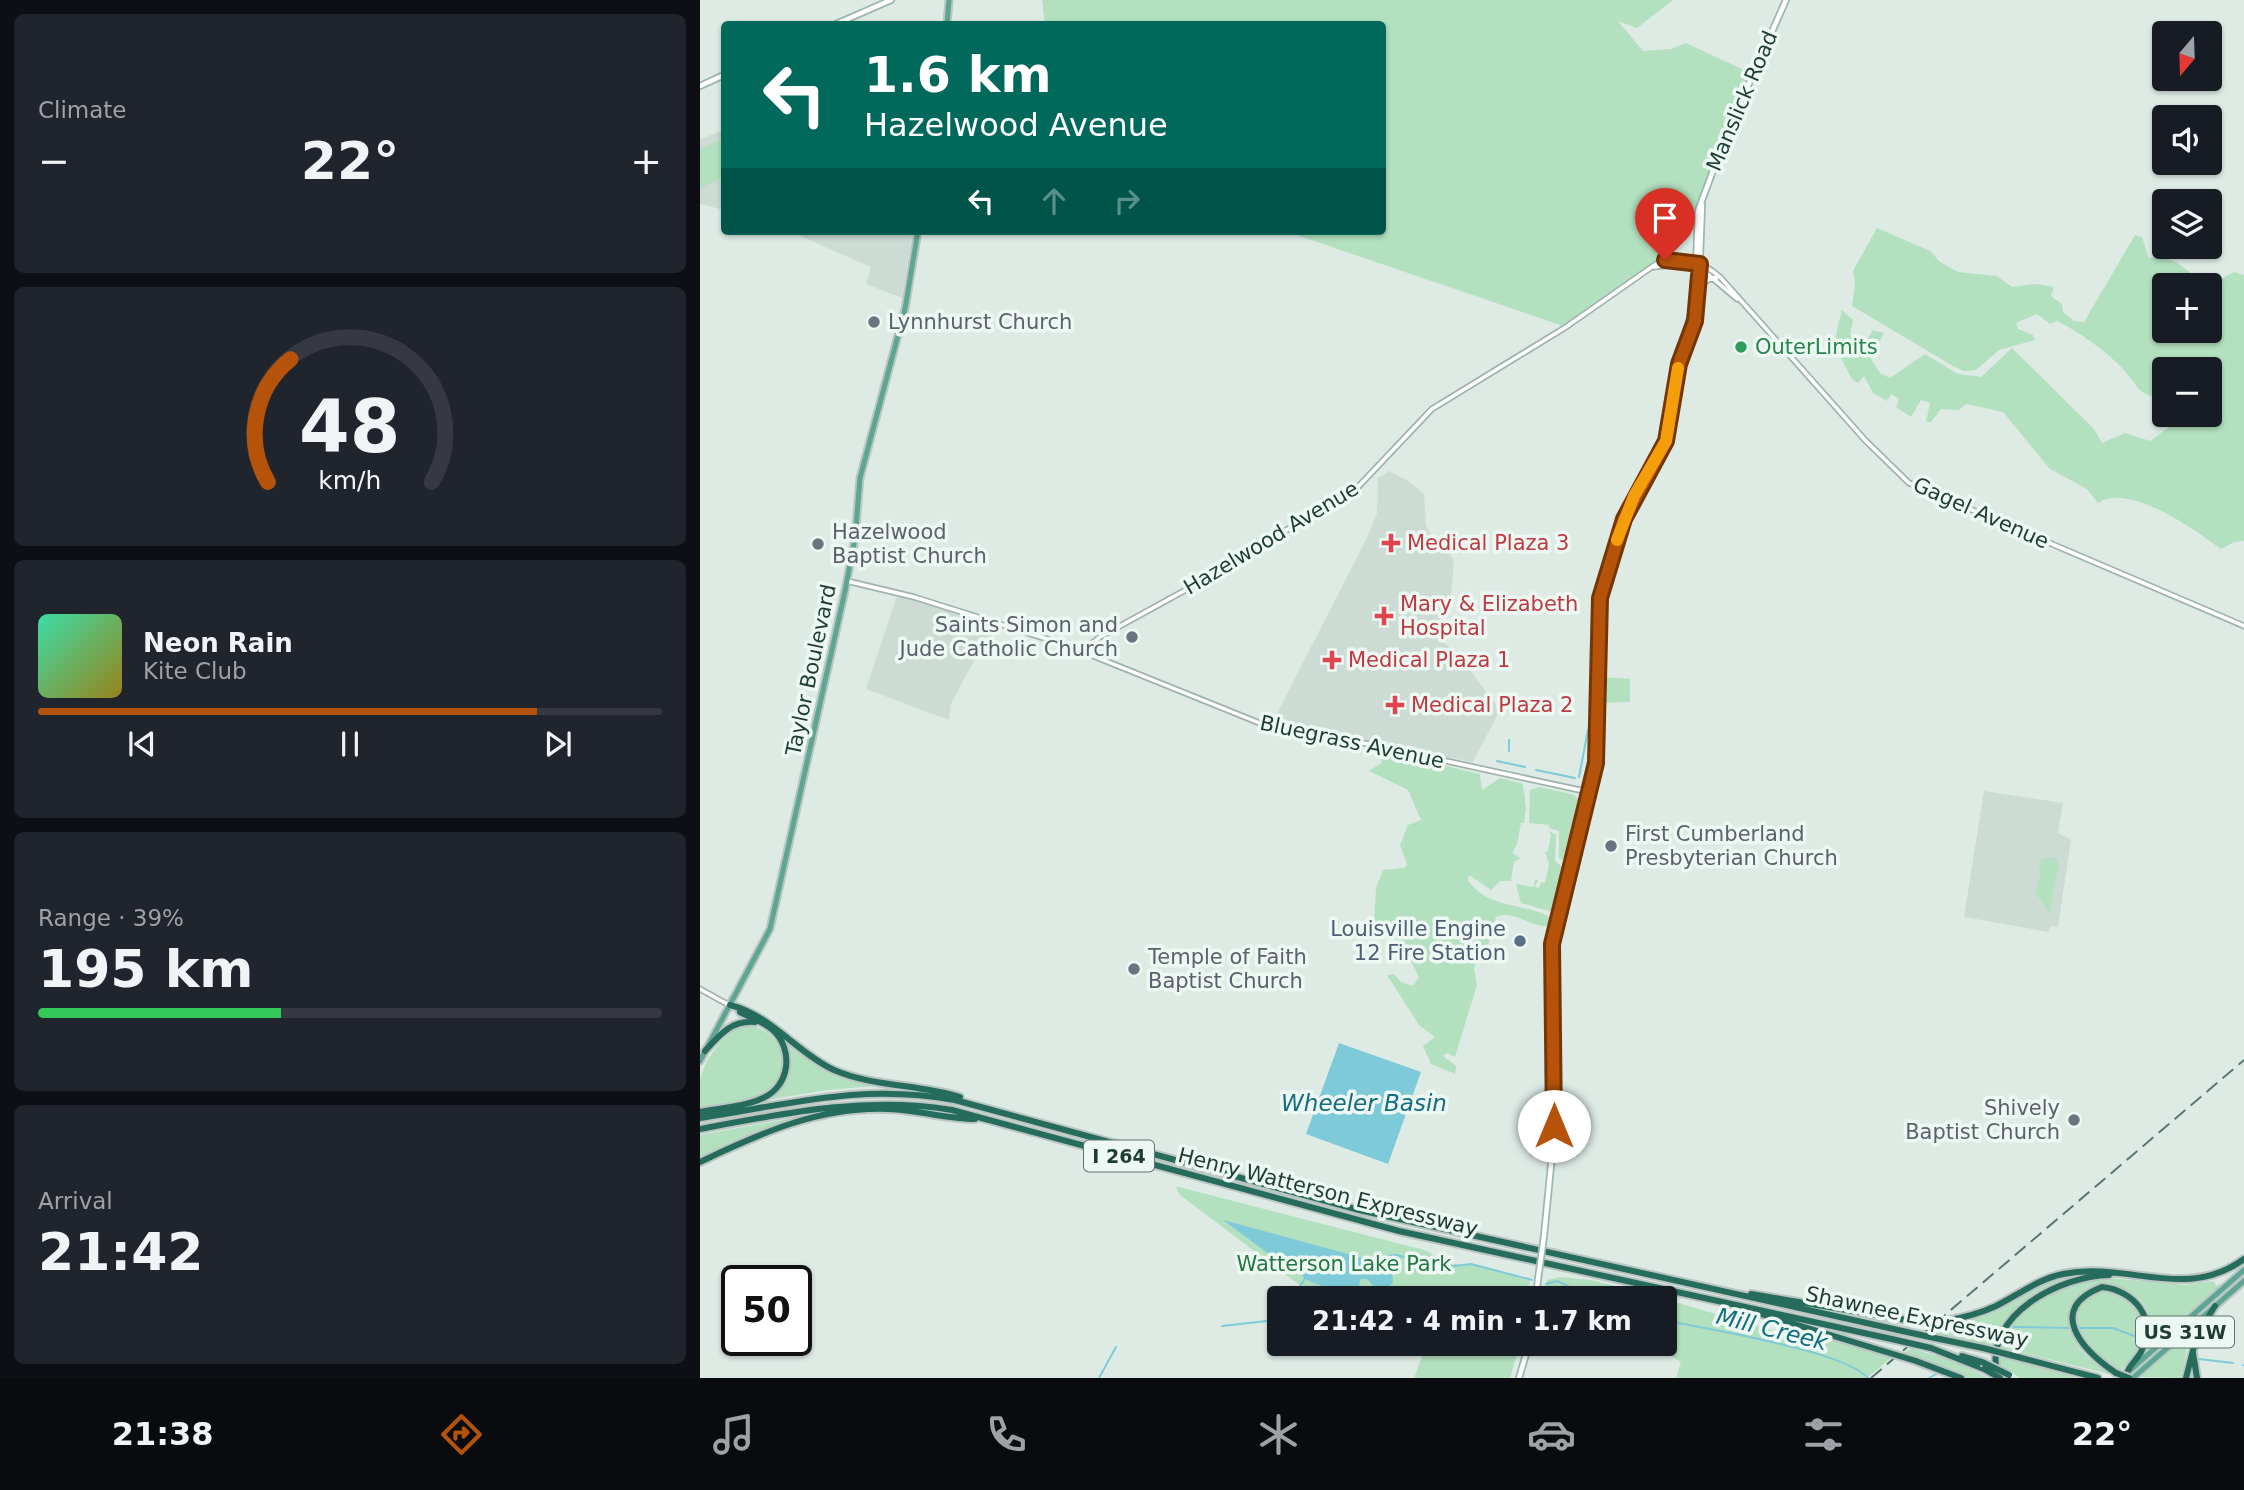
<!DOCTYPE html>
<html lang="en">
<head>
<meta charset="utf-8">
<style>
	body { margin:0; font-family:"DejaVu Sans",sans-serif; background:#20242c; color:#f1f3f6; height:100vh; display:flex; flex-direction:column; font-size:26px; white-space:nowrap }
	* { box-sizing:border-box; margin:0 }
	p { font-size:23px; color:#9ea1a6 }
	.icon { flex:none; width:38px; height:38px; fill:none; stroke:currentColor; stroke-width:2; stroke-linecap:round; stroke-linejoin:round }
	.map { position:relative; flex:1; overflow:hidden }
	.side { display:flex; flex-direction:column; gap:14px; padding:14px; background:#0d0f14; width:700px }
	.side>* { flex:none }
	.guide { position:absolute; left:21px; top:21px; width:665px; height:214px; border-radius:7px; box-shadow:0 2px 5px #0004; background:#00695c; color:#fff; overflow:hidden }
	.needle { width:46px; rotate:199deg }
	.controls { position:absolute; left:1452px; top:21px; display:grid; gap:14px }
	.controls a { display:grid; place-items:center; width:70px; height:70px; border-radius:7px; background:#171b24; box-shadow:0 2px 5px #0004; font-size:35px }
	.speed { position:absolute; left:21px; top:1265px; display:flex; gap:14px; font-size:35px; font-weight:700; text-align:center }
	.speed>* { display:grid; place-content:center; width:91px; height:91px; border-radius:50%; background:#171b24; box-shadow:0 2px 5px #0004; line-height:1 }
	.speed .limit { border:4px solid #111; border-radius:10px; background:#fff; color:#111 }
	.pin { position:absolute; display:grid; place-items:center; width:60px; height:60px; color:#fff; margin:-72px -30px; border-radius:50% 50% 50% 0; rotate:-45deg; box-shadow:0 0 7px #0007 }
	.pin .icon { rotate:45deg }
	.me { position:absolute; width:77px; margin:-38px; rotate:0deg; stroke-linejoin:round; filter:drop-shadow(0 0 5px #0008) }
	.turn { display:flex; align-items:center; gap:24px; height:147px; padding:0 28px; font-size:32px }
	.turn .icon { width:91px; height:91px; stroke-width:2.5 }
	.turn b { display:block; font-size:49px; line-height:60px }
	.lanes { display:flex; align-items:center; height:66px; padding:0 28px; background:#0003; justify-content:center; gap:35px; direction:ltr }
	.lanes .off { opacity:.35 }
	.big { font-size:52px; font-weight:800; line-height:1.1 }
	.side .card { flex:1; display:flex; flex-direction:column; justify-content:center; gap:10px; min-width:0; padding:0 24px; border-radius:10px; background:#20242c }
	.side .dial { align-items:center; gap:0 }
	.dial svg { height:182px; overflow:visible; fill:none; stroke:#363941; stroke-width:7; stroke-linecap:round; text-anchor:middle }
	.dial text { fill:#f1f3f6; stroke:none }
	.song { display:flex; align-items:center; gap:21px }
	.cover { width:84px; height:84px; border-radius:10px; background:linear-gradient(135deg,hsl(160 70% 55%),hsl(50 70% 35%)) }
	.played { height:7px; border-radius:4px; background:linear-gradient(90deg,#b45309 80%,#363941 80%) }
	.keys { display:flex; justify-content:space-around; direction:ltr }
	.heat { display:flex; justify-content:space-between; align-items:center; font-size:38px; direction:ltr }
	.charge { height:10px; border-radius:5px; background:linear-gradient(90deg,#34c759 39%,#363941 0) }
	.trip { position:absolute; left:567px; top:1286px; width:410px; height:70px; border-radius:7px; background:#171b24; box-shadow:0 2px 5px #0004; font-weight:800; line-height:70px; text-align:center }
	.tab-bar { display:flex; height:112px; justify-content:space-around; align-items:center; background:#090b0e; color:#9ea1a6 }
	.tab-bar .icon { width:49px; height:49px }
	.tab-bar .selected { color:#b45309 }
	.tab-bar b { font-size:32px; color:#f1f3f6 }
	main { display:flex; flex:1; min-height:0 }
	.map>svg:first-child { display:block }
	.built { fill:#ccdbd4 }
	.green { fill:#b3e0bf }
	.water { fill:#7ecad8 }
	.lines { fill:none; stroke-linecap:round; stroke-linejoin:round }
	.stream { stroke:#7ecad8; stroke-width:2 }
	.tertiary-casing { stroke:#a0b3ac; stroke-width:7 }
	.secondary-casing { stroke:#9bb8ae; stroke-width:8 }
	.primary-casing { stroke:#bbc5c2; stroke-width:9 }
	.motorway-casing { stroke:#bbc5c2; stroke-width:10 }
	.tertiary { stroke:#fff; stroke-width:3.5 }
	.secondary { stroke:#fff; stroke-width:4.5 }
	.primary { stroke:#5da693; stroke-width:5 }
	.motorway { stroke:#266c5d; stroke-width:6 }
	.rail { stroke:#577970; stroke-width:2; stroke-dasharray:14 7; stroke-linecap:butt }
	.secondary-bridge-casing { stroke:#9bb8ae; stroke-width:8; stroke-linecap:butt }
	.motorway-bridge-casing { stroke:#bbc5c2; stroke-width:10; stroke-linecap:butt }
	.secondary-bridge { stroke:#fff; stroke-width:4.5 }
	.motorway-bridge { stroke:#266c5d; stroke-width:6 }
	.route-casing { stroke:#753606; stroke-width:18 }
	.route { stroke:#b45309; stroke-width:12 }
	.slow { stroke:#f59e0b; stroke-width:12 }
	.worship-dot { fill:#6b7280; stroke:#eef8f3; stroke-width:2.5 }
	.leisure-dot { fill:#2e9e5b; stroke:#eef8f3; stroke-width:2.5 }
	.health-dot { fill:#e0444e; stroke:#eef8f3; stroke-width:2.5 }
	.service-dot { fill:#5c6f8a; stroke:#eef8f3; stroke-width:2.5 }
	.labels { text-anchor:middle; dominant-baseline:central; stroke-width:7; stroke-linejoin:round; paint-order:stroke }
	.shield { fill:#eef8f3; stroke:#5c756d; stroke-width:2 }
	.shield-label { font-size:19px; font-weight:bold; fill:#1d3d34 }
	.street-label { font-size:21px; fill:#1d3d34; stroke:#eef8f3 }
	.worship-label { font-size:21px; fill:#5b616d; stroke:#eef8f3; text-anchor:start }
	.leisure-label { font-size:21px; fill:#27864d; stroke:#eef8f3; text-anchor:start }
	.health-label { font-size:21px; fill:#be3a42; stroke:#eef8f3; text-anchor:start }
	.service-label { font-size:21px; fill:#4e5e75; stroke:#eef8f3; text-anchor:end }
	.park-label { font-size:21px; fill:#237843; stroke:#eef8f3 }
	.water-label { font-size:23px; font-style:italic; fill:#116d7f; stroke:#eef8f3 }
</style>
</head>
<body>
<main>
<section class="side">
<div class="card"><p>Climate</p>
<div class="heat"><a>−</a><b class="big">22°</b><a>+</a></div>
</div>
<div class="card dial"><svg viewBox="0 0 100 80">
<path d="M14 69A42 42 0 1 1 86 69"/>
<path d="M14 69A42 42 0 0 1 24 15" stroke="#b45309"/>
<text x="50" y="56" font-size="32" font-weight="700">48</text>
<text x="50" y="72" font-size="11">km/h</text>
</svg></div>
<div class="card">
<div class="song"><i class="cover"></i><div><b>Neon Rain</b><p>Kite Club</p></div></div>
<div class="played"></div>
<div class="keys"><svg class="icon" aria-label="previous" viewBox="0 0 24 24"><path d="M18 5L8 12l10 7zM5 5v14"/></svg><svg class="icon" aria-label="pause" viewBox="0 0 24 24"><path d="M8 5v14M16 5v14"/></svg><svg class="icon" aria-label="next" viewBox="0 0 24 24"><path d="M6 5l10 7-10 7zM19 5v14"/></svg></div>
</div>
<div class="card"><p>Range · 39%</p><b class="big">195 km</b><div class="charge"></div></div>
<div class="card"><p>Arrival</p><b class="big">21:42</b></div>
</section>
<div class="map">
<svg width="1544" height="1378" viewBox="0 0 1544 1378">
	<rect width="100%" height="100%" fill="#deebe5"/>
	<path class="built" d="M24,129V210L0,204V140Z
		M89,231H213L202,298L166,284L171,267Z
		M689,471L707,480L724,494L726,525L732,538L749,550L754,563L751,593L742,614L740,630L744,642L763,661L795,703L798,714L773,762L575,724L574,719L666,540L677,513L678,478Z
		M198,593L296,622L288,649L281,647L251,704L249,720L166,689Z
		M1284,791L1363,803L1358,833L1371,840L1358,927L1350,926L1349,932L1264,917Z"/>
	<path class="green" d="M342,0H973L937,28L918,21L943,51L971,49L986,43L1048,72C1044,98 1030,118 1020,142C1011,164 1003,193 994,213C971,261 908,298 866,327L585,231H682V24H345Z
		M24,138V177L0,188V149Z
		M1177,228L1230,251L1240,262L1258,272L1297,276L1312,287L1337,284L1354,287L1351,296L1362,304L1363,312L1374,321L1384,322L1435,235L1442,237L1449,258C1473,252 1487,272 1507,285H1465V331H1510V285L1534,272L1544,275V541L1534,542L1521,549C1495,530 1429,482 1398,503L1387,489L1350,469L1303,412L1266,404L1259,410L1241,409L1231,422H1226L1230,403L1221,400L1211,417L1196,407L1199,399L1191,394L1187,401L1173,393L1164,376L1158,383C1149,379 1150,374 1145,366C1132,340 1135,338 1142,310L1153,320L1150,335L1166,341L1173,330L1184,333L1171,359L1180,373L1190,378L1225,354L1258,374L1281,377L1312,348L1394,429L1402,443L1425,433L1450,441L1485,415H1510V369H1465V396L1461,399C1434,392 1441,389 1424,370C1406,351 1381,333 1357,321L1350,324L1337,314L1316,323L1318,329L1333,335L1335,340L1299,350L1276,370L1264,371L1253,366L1152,306L1155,285L1153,271Z
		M903,677L930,679V702L901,703Z
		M690,753L780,774L782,790L800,778L823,784L826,808L824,823H821L817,844L812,853L820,858L814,862L811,881H800L791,890L769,875L768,880C789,912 833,902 853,920L852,925C834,931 814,908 796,917L787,949L779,951L774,968L777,985L755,1057L747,1053L743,1056L756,1066L755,1074L731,1064L723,1046L735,1037L719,1025L687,975L694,974L701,982L713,986L719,977L711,961L700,950L691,926L674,921L676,888L683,870L704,868L707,864L700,845L708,825L721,820L708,790L669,771L681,763L682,754Z
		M839,787L872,794L879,799L866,855L862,860L859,858V831L849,828V825L829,823L830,790Z
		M849,831L856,835L855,861L862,867L853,909L849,911L821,903L816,884L834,887L835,880H838L835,887L839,888L841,882L845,883L849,864L845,852L848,851L851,835Z
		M1347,857L1355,858L1359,865L1349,913L1335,892L1341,874L1338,871L1341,860Z
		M42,1025C78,1024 101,1069 69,1092C51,1104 21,1105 0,1109C0,1100 0,1090 0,1081C3,1061 25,1032 42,1025Z
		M86,1041L114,1061L187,1085L127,1090L67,1100C89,1083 90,1067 86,1041Z
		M98,1117L0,1157V1135Z
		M475,1186L724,1250L752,1264L777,1265L830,1281L828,1298H621L623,1292L598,1284L480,1195Z
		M861,1277L891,1280L963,1298H844L847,1280Z
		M1410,1278L1485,1285L1514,1281L1516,1286L1523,1283L1447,1348C1476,1264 1330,1268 1378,1346C1385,1358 1400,1365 1409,1374L1299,1347C1315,1300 1366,1282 1410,1278Z
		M1360,1279L1361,1281C1335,1294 1305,1318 1294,1346L1229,1332C1240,1322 1256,1326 1270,1320C1301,1309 1329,1284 1360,1279Z
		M1402,1290C1453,1295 1455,1343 1419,1371C1384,1352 1352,1312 1402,1290Z
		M964,1299L1103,1339L1107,1331L1192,1357L1167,1378H976L981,1362L951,1344H964Z
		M1501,1322L1488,1344L1481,1378L1437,1377Z
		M690,1344H820L810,1378H714L722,1357Z
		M1211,1348L1255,1362L1289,1378H1266L1202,1354Z
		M1298,1356L1377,1378H1321L1297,1365Z"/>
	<path class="water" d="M639,1043L721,1072L688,1164L606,1134Z
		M523,1220L685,1264L692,1271L693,1283L685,1289L674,1287L667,1279H661L658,1288L662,1298H629L625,1287L604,1279L602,1272L596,1274Z"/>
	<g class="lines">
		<path class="stream" d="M809,740V751
			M797,761L825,767
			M836,770L875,778
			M879,777L888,730
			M681,1263L688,1256L696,1255L746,1267L771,1264L832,1280
			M846,1284L857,1281L894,1298
			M592,1298L604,1280
			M964,1320C1004,1329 1143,1350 1168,1378
			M522,1326L567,1321L579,1311
			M1314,1327L1370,1328
			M1378,1328H1413L1442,1339
			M1499,1359L1533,1363
			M1543,1365H1544
			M399,1378L416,1347
			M1229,1378L1238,1373"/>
		<defs>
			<path id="tertiary" d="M954,267L978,264L1003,270L1037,299
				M147,581L214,597L366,645L567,726L668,744L884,791
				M382,651L400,637L491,587L657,488L732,409L866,327L956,264C977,253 1003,262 1020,277L1165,440L1209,483L1544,626
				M0,989L29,1005"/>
			<path id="secondary" d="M136,24L191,0
				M0,86L24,75
				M1000,286L1008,279L1016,278
				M979,364L993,332L998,306L1002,205
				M854,934L896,763L902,588L928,510L959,457L969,430L979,358L995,299L998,211L1027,133L1086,0
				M844,1236L854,1135L851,963L854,926L891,761L895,717
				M836,1298L838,1279
				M819,1378L829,1344"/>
			<path id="primary" d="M247,24L249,0
				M0,1061L70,929L145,591L155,538L160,478L205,309L218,231
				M1428,1372L1544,1270
				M1433,1378L1544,1281"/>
			<path id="motorway" d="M30,1005C72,1016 96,1052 134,1070C173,1087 219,1084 260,1097
				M5,1051C20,1034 32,1020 55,1022
				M0,1112C20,1108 45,1107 63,1098C90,1086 94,1050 73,1030C64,1022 51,1018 40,1012
				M0,1118C92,1104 160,1083 255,1100L659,1210L1198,1330
				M0,1129C85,1113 166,1096 252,1110L699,1231L1196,1340
				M0,1162C61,1133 120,1106 189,1109C218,1110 247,1119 275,1119
				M1051,1294L1212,1321
				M1061,1314L1183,1351
				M1245,1321C1262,1318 1279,1314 1296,1306C1318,1295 1338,1279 1363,1274C1429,1261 1485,1302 1544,1259
				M1230,1337L1283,1348
				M1231,1348L1284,1369
				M1493,1353L1497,1378
				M1310,1355L1398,1378
				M1262,1356L1282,1362
				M1216,1361L1261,1378
				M1297,1373C1284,1314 1361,1276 1409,1275
				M1416,1373C1382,1350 1345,1309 1402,1287C1433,1290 1458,1318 1442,1350C1438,1359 1430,1364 1427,1373
				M1486,1378L1497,1335L1515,1306"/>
		</defs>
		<use href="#tertiary" class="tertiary-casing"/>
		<use href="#secondary" class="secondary-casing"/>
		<use href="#primary" class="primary-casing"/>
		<use href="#motorway" class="motorway-casing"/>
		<use href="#tertiary" class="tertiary"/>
		<use href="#secondary" class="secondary"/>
		<use href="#primary" class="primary"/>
		<use href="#motorway" class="motorway"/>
		<path class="rail" d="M1171,1378L1544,1060"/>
		<defs>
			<path id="secondary-bridge" d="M838,1279L844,1236"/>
			<path id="motorway-bridge" d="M1212,1321H1245
				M1198,1330L1230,1337
				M1196,1340L1231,1348
				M1283,1348L1310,1355
				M1183,1351L1216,1361
				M1282,1362L1309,1375
				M1284,1369L1300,1378
				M1416,1373L1429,1378"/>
		</defs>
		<use href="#secondary-bridge" class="secondary-bridge-casing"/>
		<use href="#motorway-bridge" class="motorway-bridge-casing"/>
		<use href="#secondary-bridge" class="secondary-bridge"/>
		<use href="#motorway-bridge" class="motorway-bridge"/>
	</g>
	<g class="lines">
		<defs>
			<path id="route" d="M854,1126L852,944L896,763L900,598L924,519L966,441L979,364L995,321L1000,264L965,260"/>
		</defs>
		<use href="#route" class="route-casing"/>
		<use href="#route" class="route"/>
		<path class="slow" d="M917,540L934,496L966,441L978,368"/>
	</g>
	<g class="worship-dot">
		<circle cx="174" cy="322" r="7"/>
		<circle cx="118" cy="544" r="7"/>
		<circle cx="432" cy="637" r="7"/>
		<circle cx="911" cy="846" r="7"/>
		<circle cx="434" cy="969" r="7"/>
		<circle cx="1374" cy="1120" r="7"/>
	</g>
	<circle class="leisure-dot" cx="1041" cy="347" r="7"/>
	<g class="health-dot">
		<path d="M687.5 532.5h7v7h7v7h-7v7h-7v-7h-7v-7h7z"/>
		<path d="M680.5 605.5h7v7h7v7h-7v7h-7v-7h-7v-7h7z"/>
		<path d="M628.5 649.5h7v7h7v7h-7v7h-7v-7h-7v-7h7z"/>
		<path d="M691.5 694.5h7v7h7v7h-7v7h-7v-7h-7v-7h7z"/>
	</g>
	<circle class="service-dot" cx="820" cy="941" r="7"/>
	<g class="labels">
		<g class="shield">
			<rect x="384" y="1140.5" width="70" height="31" rx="5"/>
			<rect x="1436" y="1316.5" width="98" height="31" rx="5"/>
		</g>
		<g class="shield-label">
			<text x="419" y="1156">I 264</text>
			<text x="1485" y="1332">US 31W</text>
		</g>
		<g class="street-label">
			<text transform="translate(1042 101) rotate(-67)">Manslick Road</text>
			<text transform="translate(1281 513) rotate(24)">Gagel Avenue</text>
			<text transform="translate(571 538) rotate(-31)">Hazelwood Avenue</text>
			<text transform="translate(111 670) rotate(-78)">Taylor Boulevard</text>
			<text transform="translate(652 742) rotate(12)">Bluegrass Avenue</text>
			<text transform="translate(628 1192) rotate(14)">Henry Watterson Expressway</text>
			<text transform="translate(1217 1317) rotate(12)">Shawnee Expressway</text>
		</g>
		<g class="worship-label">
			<text x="188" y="322">Lynnhurst Church</text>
			<text x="132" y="532">Hazelwood<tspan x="132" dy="24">Baptist Church</tspan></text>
			<text x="418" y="625" text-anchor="end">Saints Simon and<tspan x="418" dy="24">Jude Catholic Church</tspan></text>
			<text x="925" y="834">First Cumberland<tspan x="925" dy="24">Presbyterian Church</tspan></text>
			<text x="448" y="957">Temple of Faith<tspan x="448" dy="24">Baptist Church</tspan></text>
			<text x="1360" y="1108" text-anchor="end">Shively<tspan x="1360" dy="24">Baptist Church</tspan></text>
		</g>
		<g class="leisure-label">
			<text x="1055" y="347">OuterLimits</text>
		</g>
		<g class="health-label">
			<text x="707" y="543">Medical Plaza 3</text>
			<text x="700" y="604">Mary &amp; Elizabeth<tspan x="700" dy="24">Hospital</tspan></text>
			<text x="648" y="660">Medical Plaza 1</text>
			<text x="711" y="705">Medical Plaza 2</text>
		</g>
		<g class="service-label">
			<text x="806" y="929">Louisville Engine<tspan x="806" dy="24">12 Fire Station</tspan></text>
		</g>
		<g class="park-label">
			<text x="644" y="1264">Watterson Lake Park</text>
		</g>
		<g class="water-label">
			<text x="664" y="1103">Wheeler Basin</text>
			<text transform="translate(1072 1329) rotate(14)">Mill Creek</text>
		</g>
	</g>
</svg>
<div class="controls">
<a><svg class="needle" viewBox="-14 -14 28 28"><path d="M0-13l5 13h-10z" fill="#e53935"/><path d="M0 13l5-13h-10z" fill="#9ea1a6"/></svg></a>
<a><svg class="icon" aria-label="sound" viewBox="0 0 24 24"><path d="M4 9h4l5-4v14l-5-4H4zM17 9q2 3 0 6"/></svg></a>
<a><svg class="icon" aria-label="layers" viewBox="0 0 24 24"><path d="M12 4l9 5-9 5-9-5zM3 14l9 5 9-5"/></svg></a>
<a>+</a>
<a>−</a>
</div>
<div class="speed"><div class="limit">50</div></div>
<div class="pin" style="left:965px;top:260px;background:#d93025"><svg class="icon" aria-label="arrive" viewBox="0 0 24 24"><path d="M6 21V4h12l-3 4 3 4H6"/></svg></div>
<svg class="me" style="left:854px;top:1126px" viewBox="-20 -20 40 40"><circle r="19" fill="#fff"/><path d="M0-13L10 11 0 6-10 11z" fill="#b45309"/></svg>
<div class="trip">21:42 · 4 min · 1.7 km</div>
<div class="guide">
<div class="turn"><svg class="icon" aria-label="left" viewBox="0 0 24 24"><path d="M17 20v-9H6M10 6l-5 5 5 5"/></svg><div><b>1.6 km</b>Hazelwood Avenue</div></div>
<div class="lanes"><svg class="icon" aria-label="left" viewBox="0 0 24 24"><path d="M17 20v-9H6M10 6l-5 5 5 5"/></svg><svg class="icon off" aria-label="ahead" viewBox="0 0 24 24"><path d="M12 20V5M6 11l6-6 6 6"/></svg><svg class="icon off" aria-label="right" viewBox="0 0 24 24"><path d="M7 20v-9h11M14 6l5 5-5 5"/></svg></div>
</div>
</div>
</main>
<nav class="tab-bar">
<b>21:38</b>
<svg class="icon selected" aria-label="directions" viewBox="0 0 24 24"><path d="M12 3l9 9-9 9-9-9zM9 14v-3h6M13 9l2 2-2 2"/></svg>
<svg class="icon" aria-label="music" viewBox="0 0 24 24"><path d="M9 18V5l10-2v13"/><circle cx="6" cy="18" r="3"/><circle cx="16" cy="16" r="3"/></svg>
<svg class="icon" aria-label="phone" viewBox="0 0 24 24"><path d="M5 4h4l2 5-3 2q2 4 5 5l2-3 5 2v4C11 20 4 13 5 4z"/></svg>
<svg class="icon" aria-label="climate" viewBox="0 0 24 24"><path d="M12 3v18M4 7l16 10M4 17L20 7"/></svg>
<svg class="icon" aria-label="car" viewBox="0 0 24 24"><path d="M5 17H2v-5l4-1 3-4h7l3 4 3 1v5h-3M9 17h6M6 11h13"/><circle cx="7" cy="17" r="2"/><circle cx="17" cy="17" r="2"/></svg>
<svg class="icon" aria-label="filters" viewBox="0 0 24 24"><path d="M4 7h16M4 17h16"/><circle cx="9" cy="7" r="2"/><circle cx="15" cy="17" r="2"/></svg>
<b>22°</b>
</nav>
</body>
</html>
